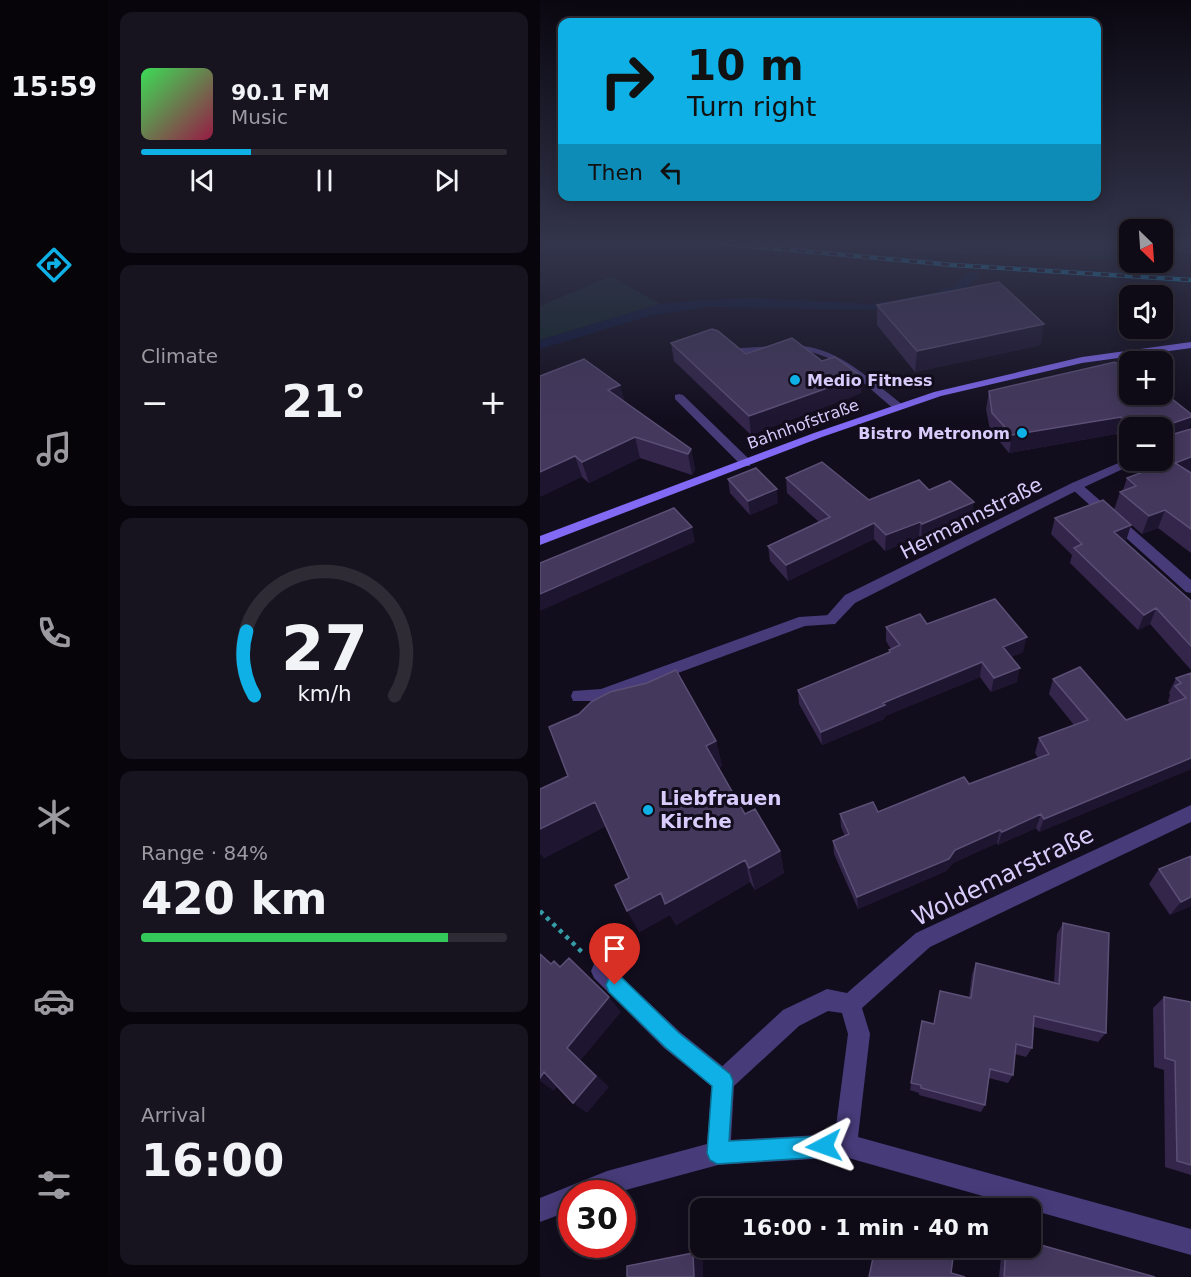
<!DOCTYPE html>
<html lang="en">
<head>
<meta charset="utf-8">
<style>
	body { margin:0; font-family:"DejaVu Sans",sans-serif; background:#17131f; color:#f1f3f6; height:100vh; display:flex; flex-direction:column; font-size:22px; white-space:nowrap }
	* { box-sizing:border-box; margin:0 }
	p { font-size:20px; color:#9b9aa1 }
	.icon { flex:none; width:33px; height:33px; fill:none; stroke:currentColor; stroke-width:2; stroke-linecap:round; stroke-linejoin:round }
	.map { position:relative; flex:1; overflow:hidden }
	.panel { display:flex; flex-direction:column; gap:12px; padding:12px; background:#08060c; width:432px }
	.panel>* { flex:none }
	.hud { position:absolute; left:18px; top:18px; width:543px; height:183px; border-radius:12px; box-shadow:0 3px 15px #0003,0 0 0 2px #2e2b35; background:#0fb0e5; color:#111; overflow:hidden }
	.needle { width:39px; rotate:155deg }
	.controls { position:absolute; left:579px; top:219px; display:grid; gap:12px }
	.controls a { display:grid; place-items:center; width:54px; height:54px; border-radius:12px; background:#0e0a16; box-shadow:0 3px 15px #0003,0 0 0 2px #2e2b35; font-size:30px }
	.speed { position:absolute; left:18px; top:1180px; display:flex; gap:12px; font-size:30px; font-weight:700; text-align:center }
	.speed>* { display:grid; place-content:center; width:78px; height:78px; border-radius:50%; background:#0e0a16; box-shadow:0 3px 15px #0003,0 0 0 2px #2e2b35; line-height:1 }
	.speed .limit { border:9px solid #d22; background:#fff; color:#111 }
	.pin { position:absolute; display:grid; place-items:center; width:51px; height:51px; color:#fff; margin:-62px -26px; border-radius:50% 50% 50% 0; rotate:-45deg; box-shadow:0 0 6px #0007 }
	.pin .icon { rotate:45deg }
	.me { position:absolute; width:66px; margin:-33px; rotate:266deg; stroke-linejoin:round; filter:drop-shadow(0 0 4px #0008) }
	.turn { display:flex; align-items:center; gap:21px; height:126px; padding:0 30px; font-size:27px }
	.turn .icon { width:78px; height:78px; stroke-width:2.5 }
	.turn b { display:block; font-size:42px; line-height:51px }
	.then { display:flex; align-items:center; height:57px; padding:0 30px; background:#0003; gap:12px; font-size:22px }
	.big { font-size:45px; font-weight:800; line-height:1.1 }
	.panel .card { flex:1; display:flex; flex-direction:column; justify-content:center; gap:9px; min-width:0; padding:0 21px; border-radius:12px; background:#17131f }
	.panel .dial { align-items:center; gap:0 }
	.dial svg { height:156px; overflow:visible; fill:none; stroke:#2e2b35; stroke-width:7; stroke-linecap:round; text-anchor:middle }
	.dial text { fill:#f1f3f6; stroke:none }
	.song { display:flex; align-items:center; gap:18px }
	.cover { width:72px; height:72px; border-radius:9px; background:linear-gradient(135deg,hsl(130 70% 55%),hsl(340 70% 35%)) }
	.played { height:6px; border-radius:3px; background:linear-gradient(90deg,#0fb0e5 30%,#2e2b35 30%) }
	.keys { display:flex; justify-content:space-around; direction:ltr }
	.heat { display:flex; justify-content:space-between; align-items:center; font-size:33px; direction:ltr }
	.charge { height:9px; border-radius:4px; background:linear-gradient(90deg,#34c759 84%,#2e2b35 0) }
	.trip { position:absolute; left:150px; top:1198px; width:351px; height:60px; border-radius:12px; background:#0e0a16; box-shadow:0 3px 15px #0003,0 0 0 2px #2e2b35; font-weight:800; line-height:60px; text-align:center }
	main { display:flex; flex:1; min-height:0 }
	.menu { display:flex; flex-direction:column; width:108px; justify-content:space-around; align-items:center; background:#060409; color:#9b9aa1 }
	.menu .icon { width:42px; height:42px }
	.menu .current { color:#0fb0e5 }
	.menu b { font-size:27px; color:#f1f3f6 }
	.map>svg:first-child { display:block }
	.green { fill:#112427 }
	.water { fill:#0c1537 }
	.pier { fill:#120d1d }
	.lines { fill:none; stroke-linecap:round; stroke-linejoin:round }
	.path-far1 { stroke:#359da7; stroke-width:2; stroke-dasharray:1.5 3; stroke-linecap:butt }
	.path { stroke:#359da7; stroke-width:4.5; stroke-dasharray:4 5; stroke-linecap:butt }
	.lane { fill:#473b79; fill-rule:evenodd }
	.street { fill:#473b79; fill-rule:evenodd }
	.secondary { fill:#826af5; fill-rule:evenodd }
	.rail-casing { stroke:#0fb0e5; stroke-width:4.5 }
	.rail { stroke:#120d1d; stroke-width:3; stroke-dasharray:8; stroke-linecap:butt }
	.wall { fill:#33264a }
	.shaded-wall { fill:#1e1530 }
	.building { fill:#44385d; stroke:#5c4f76; stroke-width:1.5 }
	.route { fill:#0fb0e5; stroke:#0a7295; stroke-width:1.5 }
	.poi-dot { fill:#0fb0e5; stroke:#120d1d; stroke-width:2 }
	.labels { text-anchor:middle; dominant-baseline:central; stroke-width:6; stroke-linejoin:round; paint-order:stroke }
	.far-poi-label { font-size:16px; font-weight:bold; fill:#d9ccfc; stroke:#120d1d; text-anchor:start }
	.far-street-label { font-size:16px; fill:#d9ccfc; stroke:#120d1d }
	.street-label { font-size:20px; fill:#d9ccfc; stroke:#120d1d }
	.poi-label { font-size:20px; font-weight:bold; fill:#d9ccfc; stroke:#120d1d; text-anchor:start }
	.near-street-label { font-size:24px; fill:#d9ccfc; stroke:#120d1d }
</style>
</head>
<body>
<main>
<nav class="menu">
<b>15:59</b>
<svg class="icon current" aria-label="directions" viewBox="0 0 24 24"><path d="M12 3l9 9-9 9-9-9zM9 14v-3h6M13 9l2 2-2 2"/></svg>
<svg class="icon" aria-label="music" viewBox="0 0 24 24"><path d="M9 18V5l10-2v13"/><circle cx="6" cy="18" r="3"/><circle cx="16" cy="16" r="3"/></svg>
<svg class="icon" aria-label="phone" viewBox="0 0 24 24"><path d="M5 4h4l2 5-3 2q2 4 5 5l2-3 5 2v4C11 20 4 13 5 4z"/></svg>
<svg class="icon" aria-label="climate" viewBox="0 0 24 24"><path d="M12 3v18M4 7l16 10M4 17L20 7"/></svg>
<svg class="icon" aria-label="car" viewBox="0 0 24 24"><path d="M5 17H2v-5l4-1 3-4h7l3 4 3 1v5h-3M9 17h6M6 11h13"/><circle cx="7" cy="17" r="2"/><circle cx="17" cy="17" r="2"/></svg>
<svg class="icon" aria-label="filters" viewBox="0 0 24 24"><path d="M4 7h16M4 17h16"/><circle cx="9" cy="7" r="2"/><circle cx="15" cy="17" r="2"/></svg>
</nav>
<section class="panel">
<div class="card">
<div class="song"><i class="cover"></i><div><b>90.1 FM</b><p>Music</p></div></div>
<div class="played"></div>
<div class="keys"><svg class="icon" aria-label="previous" viewBox="0 0 24 24"><path d="M18 5L8 12l10 7zM5 5v14"/></svg><svg class="icon" aria-label="pause" viewBox="0 0 24 24"><path d="M8 5v14M16 5v14"/></svg><svg class="icon" aria-label="next" viewBox="0 0 24 24"><path d="M6 5l10 7-10 7zM19 5v14"/></svg></div>
</div>
<div class="card"><p>Climate</p>
<div class="heat"><a>−</a><b class="big">21°</b><a>+</a></div>
</div>
<div class="card dial"><svg viewBox="0 0 100 80">
<path d="M14 69A42 42 0 1 1 86 69"/>
<path d="M14 69A42 42 0 0 1 10 36" stroke="#0fb0e5"/>
<text x="50" y="56" font-size="32" font-weight="700">27</text>
<text x="50" y="72" font-size="11">km/h</text>
</svg></div>
<div class="card"><p>Range · 84%</p><b class="big">420 km</b><div class="charge"></div></div>
<div class="card"><p>Arrival</p><b class="big">16:00</b></div>
</section>
<div class="map">
<svg width="651" height="1277" viewBox="0 0 651 1277">
	<rect width="100%" height="100%" fill="#120d1d"/>
	<path class="green" d="M247,243H424L427,254Z
		M440,243L577,244L589,245V260L440,254L442,247Z
		M71,276L120,304L0,340V306Z"/>
	<path class="water" d="M424,243H440L442,247L441,274L425,289L371,304L335,310L168,307L113,315L0,349V340L120,304L162,300L214,298L333,304L393,293L416,285L426,273L427,254Z"/>
	<path class="pier" d="M424,255L443,256L444,273L423,272Z"/>
	<g class="lines">
		<path class="path-far1" d="M622,245L651,252"/>
		<path class="path" d="M0,911L44,954"/>
		<path class="lane" d="M252,345C287,346 312,364 339,386C347,393 357,399 364,407L358,410L354,409C330,390 302,358 270,352C248,348 224,353 201,354L196,351L201,348Z
			M139,394L143,395L210,460V466H202L135,399V395Z
			M536,482L540,483L651,580V593L646,592L532,489L530,486L532,483Z
			M290,615L295,616L297,620L295,624L265,626L62,701H33L31,696L33,691L61,689L259,617Z
			M61,961L68,964L140,1032L191,1073L194,1081L191,1089L183,1092L175,1089L124,1048L54,978L51,971L54,964Z"/>
		<path class="street" d="M590,458V460H602L540,489L315,603L295,624H285L283,620L305,595L532,483Z
			M651,805V822L390,947L322,1008L330,1034L318,1137L651,1229V1255L305,1157L178,1165L71,1194H32V1210L0,1222V1198L67,1171L167,1144L172,1081L175,1073L243,1010L287,989L307,993L376,933ZM288,1011L302,1013L308,1034L295,1134L191,1140L194,1086L259,1026Z"/>
		<path class="secondary" d="M651,342V348L542,363L401,396L282,437L0,545V536L274,433L394,392L542,357Z"/>
		<defs>
			<path id="rail" d="M178,243L413,265L651,280"/>
		</defs>
		<use href="#rail" class="rail-casing"/>
		<use href="#rail" class="rail"/>
	</g>
	<path class="wall" d="M337,305L501,345L375,372L337,325Z
		M131,343L206,354L321,393L211,435L134,361Z
		M0,376L85,402L151,449L155,470L152,475L100,458L49,483L42,477Z
		M449,391L649,429L650,473H651V553L618,528L602,534L574,510L580,492L583,490L587,478L607,471L601,463V460H622V428H590V450L576,434L469,453L450,430L446,409Z
		M246,478L329,500L389,490L432,517L381,540L379,537L345,551L334,539L248,581L230,561L228,546L279,522L247,493Z
		M188,479L238,503L210,515L190,493Z
		M515,518L586,541H585L651,601V670L610,624L598,630L530,563L532,555L511,534Z
		M387,624L483,652L471,657L477,682L451,692L440,677L345,716L344,719L282,745L259,704L258,690L349,653V650L351,649L346,641V627Z
		M651,673V769L499,832L496,828L458,845L457,843L413,863L406,871L318,909L294,854L293,841L305,836L301,827L300,814L338,812L429,784L498,758L495,753L499,738L534,725L509,694L513,679L586,720L630,704L628,701L630,695L629,693L636,678Z
		M176,741L182,766L179,768L205,814L240,851L244,873L215,890L210,882L136,925L130,915L99,932L89,878L66,826L4,858L0,853V789Z
		M619,869L651,906L630,915L609,884Z
		M523,923L566,1033L558,1042L494,1027L492,1048L486,1057L475,1054L473,1075L468,1083L449,1078L445,1105L441,1112L379,1095V1093L370,1090L382,1021L394,1024L400,991L429,997L432,974L436,963L514,982L517,934Z
		M624,997L651,1002V1175L625,1167L624,1070L614,1067L613,1008Z
		M462,1248H490L615,1277H459Z"/>
	<path class="shaded-wall" d="M504,324L501,345L375,372L377,351Z
		M321,376V393L211,435L209,416Z
		M80,385L86,406L68,390Z
		M581,417L576,434L469,453L472,435Z
		M651,417V423L647,434L622,442L627,425Z
		M95,437L100,458L49,483L42,462Z
		M151,449L155,470L152,475L148,454Z
		M35,456L42,477L0,497V472Z
		M651,457V472L629,481L635,463Z
		M237,489L238,503L210,515L208,501Z
		M434,502L432,517L381,540L382,524Z
		M625,510L618,528L602,534L609,516Z
		M380,522L379,537L345,551L346,535Z
		M334,523V539L248,581L246,565Z
		M591,525L586,541L569,547L574,532Z
		M152,527L155,542L0,611V594Z
		M616,608L610,624L598,630L604,615Z
		M487,637L483,652L460,661L463,647Z
		M442,662L440,677L345,716L344,719L282,745L281,732L343,703Z
		M480,668L477,682L451,692L454,678Z
		M176,741L182,766L173,771L166,746Z
		M651,758V769L499,832L504,819Z
		M55,802L68,825L4,858L0,853V829Z
		M501,814L496,828L458,845L462,832Z
		M460,830L457,843L413,863L406,871L318,909L317,897Z
		M240,851L244,873L215,890L209,868Z
		M205,860L210,882L136,925L130,915L99,932L87,911L121,893Z
		M651,897V906L630,915L641,902Z
		M69,997L81,1012L41,1060L69,1087L47,1113L33,1103L27,1048Z
		M4,1072L19,1084L14,1091L0,1081V1078Z
		M153,1253L163,1256V1277H154Z"/>
	<path class="building" d="M459,282L504,324L377,351L337,305Z
		M172,329L178,331L206,354L252,338L282,361L295,357L321,376L209,416L131,343Z
		M44,359L80,385L68,390L151,449L148,454L95,437L42,462L35,456L0,472V376Z
		M575,362L590,373V394H622V391L651,414V417L627,425V436L651,429V457L635,463L651,473V529L625,510L609,516L580,492L596,486L587,478L624,464L620,460H622V428H591L581,417L472,435L452,413L449,391Z
		M282,462L329,500L379,480L389,490L410,481L434,502L382,524L380,522L346,535L334,523L246,565L228,546L290,517L246,478Z
		M216,468L237,489L208,501L188,479Z
		M563,500L591,525L574,532L651,601V646L616,608L604,615L534,548L542,544L515,518Z
		M134,508L152,527L0,594V563Z
		M455,599L487,637L463,647L480,668L454,678L442,662L343,703L345,705L281,732L258,690L350,652L349,650L360,645L346,627L380,614L387,624Z
		M540,667L586,720L646,698L635,686L641,683L636,678L651,673V758L504,819L501,814L462,832L460,830L415,850L409,859L317,897L293,841L309,834L300,814L333,802L338,812L424,777L429,784L509,754L499,738L548,720L513,679Z
		M136,670L176,741L166,746L205,814L215,809L240,851L209,868L205,860L125,904L121,893L87,911L75,885L89,878L55,802L0,829V789L28,776L9,727L39,714L51,702L70,692L107,683Z
		M651,856V897L641,902L619,869Z
		M523,923L569,933L566,1033L494,1016L492,1048L476,1044L473,1075L450,1069L445,1105L381,1088V1085L371,1083L382,1021L394,1024L400,991L431,998L436,963L519,984Z
		M0,954L11,964L14,961L20,967L29,958L69,997L27,1048L56,1076L33,1103L4,1072L0,1078Z
		M624,997L651,1002V1165L637,1161L635,1061L625,1058Z
		M490,1242L615,1277H464L466,1248H490Z
		M335,1248H406L414,1250L411,1273L425,1277H329Z
		M153,1253L154,1277H87V1266Z"/>
	<linearGradient id="sky" x2="0" y2="1"><stop stop-color="#0a0710"/><stop offset="0.58" stop-color="#33354c"/><stop offset="1" stop-color="#33354c" stop-opacity="0"/></linearGradient>
	<rect width="651" height="421" fill="url(#sky)"/>
	<path class="route" d="M75,976L82,978L139,1033L190,1074L193,1081L189,1141L284,1136L291,1139L295,1146L291,1154L284,1157L177,1164L170,1160L167,1153L172,1086L125,1047L69,992L66,985L69,978Z"/>
	<g class="poi-dot">
		<circle cx="255" cy="380" r="6"/>
		<circle cx="482" cy="433" r="6"/>
		<circle cx="108" cy="810" r="6"/>
	</g>
	<g class="labels">
		<g class="far-poi-label">
			<text x="267" y="380">Medio Fitness</text>
			<text x="470" y="433" text-anchor="end">Bistro Metronom</text>
		</g>
		<g class="far-street-label">
			<text transform="translate(263 424) rotate(-20)">Bahnhofstraße</text>
		</g>
		<g class="street-label">
			<text transform="translate(431 518) rotate(-27)">Hermannstraße</text>
		</g>
		<g class="poi-label">
			<text x="120" y="798">Liebfrauen<tspan x="120" dy="23">Kirche</tspan></text>
		</g>
		<g class="near-street-label">
			<text transform="translate(463 876) rotate(-26)">Woldemarstraße</text>
		</g>
	</g>
</svg>
<div class="controls">
<a><svg class="needle" viewBox="-14 -14 28 28"><path d="M0-13l5 13h-10z" fill="#e53935"/><path d="M0 13l5-13h-10z" fill="#9b9aa1"/></svg></a>
<a><svg class="icon" aria-label="sound" viewBox="0 0 24 24"><path d="M4 9h4l5-4v14l-5-4H4zM17 9q2 3 0 6"/></svg></a>
<a>+</a>
<a>−</a>
</div>
<div class="speed"><div class="limit">30</div></div>
<div class="pin" style="left:75px;top:985px;background:#d93025"><svg class="icon" aria-label="arrive" viewBox="0 0 24 24"><path d="M6 21V4h12l-3 4 3 4H6"/></svg></div>
<svg class="me" style="left:284px;top:1146px" viewBox="-20 -20 40 40"><path d="M0-17L14 15 0 8-14 15z" fill="#0fb0e5" stroke="#fff" stroke-width="4"/></svg>
<div class="trip">16:00 · 1 min · 40 m</div>
<div class="hud">
<div class="turn"><svg class="icon" aria-label="right" viewBox="0 0 24 24"><path d="M7 20v-9h11M14 6l5 5-5 5"/></svg><div><b>10 m</b>Turn right</div></div>
<div class="then">Then<svg class="icon" aria-label="left" viewBox="0 0 24 24"><path d="M17 20v-9H6M10 6l-5 5 5 5"/></svg></div>
</div>
</div>
</main>
</body>
</html>
